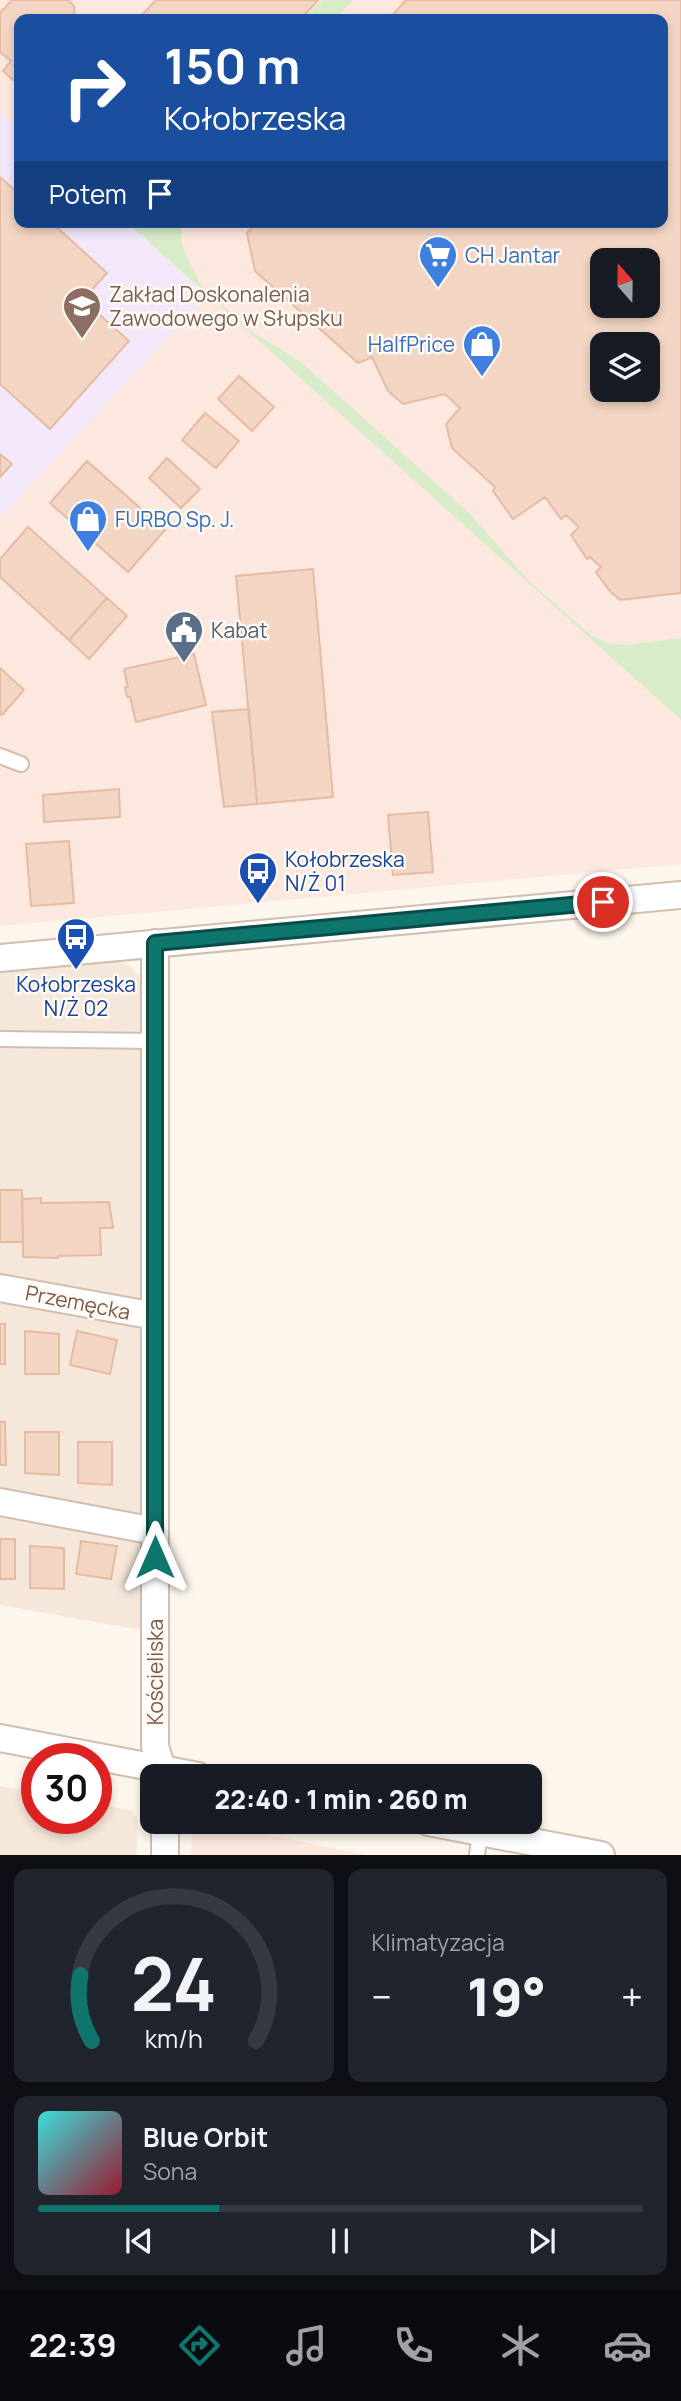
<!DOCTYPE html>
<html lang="pl">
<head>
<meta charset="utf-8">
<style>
	body { margin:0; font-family:Manrope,sans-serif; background:#20242c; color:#f1f3f6; height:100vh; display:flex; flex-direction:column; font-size:26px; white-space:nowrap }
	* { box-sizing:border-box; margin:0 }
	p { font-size:23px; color:#9ea1a6 }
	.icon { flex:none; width:38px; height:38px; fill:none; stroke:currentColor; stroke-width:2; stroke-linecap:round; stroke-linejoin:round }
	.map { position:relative; height:1855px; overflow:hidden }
	.panel { display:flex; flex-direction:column; gap:14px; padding:14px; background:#0d0f14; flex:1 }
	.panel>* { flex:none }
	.top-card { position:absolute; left:14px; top:14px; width:654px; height:214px; border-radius:14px; box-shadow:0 4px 10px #0003; background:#1a4fa0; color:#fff; overflow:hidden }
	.needle { width:46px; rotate:340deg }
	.tools { position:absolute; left:590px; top:248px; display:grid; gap:14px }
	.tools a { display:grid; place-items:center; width:70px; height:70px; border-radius:14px; background:#171b24; box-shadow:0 4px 10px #0003; font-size:35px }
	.speed { position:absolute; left:21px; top:1743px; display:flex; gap:14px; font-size:35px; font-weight:700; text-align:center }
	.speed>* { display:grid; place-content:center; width:91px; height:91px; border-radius:50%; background:#171b24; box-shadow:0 4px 10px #0003; line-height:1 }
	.speed .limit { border:10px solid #d22; background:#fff; color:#111 }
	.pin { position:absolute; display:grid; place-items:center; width:60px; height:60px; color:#fff; margin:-30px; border:4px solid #fff; border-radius:50%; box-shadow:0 2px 7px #0007 }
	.me { position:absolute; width:77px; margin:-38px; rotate:0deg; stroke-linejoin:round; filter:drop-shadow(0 0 5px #0008) }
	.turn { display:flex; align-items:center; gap:24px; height:147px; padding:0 35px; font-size:32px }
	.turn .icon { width:91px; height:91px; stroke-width:2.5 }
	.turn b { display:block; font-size:49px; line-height:60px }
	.then { display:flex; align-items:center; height:66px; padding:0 35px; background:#0003; gap:14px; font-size:26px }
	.big { font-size:52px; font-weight:800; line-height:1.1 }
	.panel .card { flex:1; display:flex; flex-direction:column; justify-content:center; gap:10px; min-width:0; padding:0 24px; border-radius:14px; background:#20242c }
	.panel .dial { align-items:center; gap:0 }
	.dial svg { height:182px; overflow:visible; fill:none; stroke:#363941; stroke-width:7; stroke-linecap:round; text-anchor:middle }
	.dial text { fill:#f1f3f6; stroke:none }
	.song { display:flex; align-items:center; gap:21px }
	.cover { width:84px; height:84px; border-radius:10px; background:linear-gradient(135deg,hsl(180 70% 55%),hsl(350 70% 35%)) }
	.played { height:7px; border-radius:4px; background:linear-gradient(90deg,#0f766e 30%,#363941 30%) }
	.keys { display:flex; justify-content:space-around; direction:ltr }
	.heat { display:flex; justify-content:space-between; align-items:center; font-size:38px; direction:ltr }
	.panel .tiles { flex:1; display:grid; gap:14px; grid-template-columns:1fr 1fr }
	.card:last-child { grid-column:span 2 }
	.trip { position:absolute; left:140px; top:1764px; width:402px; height:70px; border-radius:14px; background:#171b24; box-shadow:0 4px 10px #0003; font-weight:800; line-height:70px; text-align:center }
	.dock { display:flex; height:112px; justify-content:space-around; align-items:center; background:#090b0e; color:#9ea1a6 }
	.dock .icon { width:49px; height:49px }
	.dock .active { color:#0f766e }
	.dock b { font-size:32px; color:#f1f3f6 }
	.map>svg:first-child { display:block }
	.residential { fill:#f5e8da }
	.commercial { fill:#fde8e0; fill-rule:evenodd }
	.education { fill:#f3e8fa }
	.green { fill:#d8ecc9 }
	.building { fill:#f3d5c3; stroke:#e6bba3; stroke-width:2; fill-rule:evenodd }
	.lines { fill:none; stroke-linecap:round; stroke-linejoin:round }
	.service-casing { stroke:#d1beb0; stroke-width:18 }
	.minor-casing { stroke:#d1beb0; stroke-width:30 }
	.service { stroke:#fff; stroke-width:14 }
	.minor { stroke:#fff; stroke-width:26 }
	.route-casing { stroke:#0a4d48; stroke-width:18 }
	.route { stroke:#0f766e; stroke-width:12 }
	.labels { text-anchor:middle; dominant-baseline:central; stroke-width:5; stroke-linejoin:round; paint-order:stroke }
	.shop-label { font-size:21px; fill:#366cbe; stroke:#fffaf3; text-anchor:start }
	.education-label { font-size:21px; fill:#785e54; stroke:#fffaf3; text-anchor:start }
	.service-label { font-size:21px; fill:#4e5e75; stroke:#fffaf3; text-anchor:start }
	.transit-label { font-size:21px; fill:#164399; stroke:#fffaf3; text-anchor:start }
	.street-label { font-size:21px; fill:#7a5c4d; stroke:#fffaf3 }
</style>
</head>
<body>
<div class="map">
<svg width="681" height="1855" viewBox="0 0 681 1855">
	<rect width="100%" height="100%" fill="#fdf6ec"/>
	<path class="residential" d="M115,960L131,966L140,978L143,997L141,1630L0,1605V973Z
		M0,1786L37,1793V1818H96V1803L132,1811L137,1819V1855H0Z"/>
	<path class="commercial" d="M0,0H681V864L0,926V518L207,295L126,222H663V19H19V129L0,112ZM602,261H648V306H602ZM602,345H648V390H602Z
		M200,1822H207L365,1855H191L193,1826Z"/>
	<path class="education" d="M0,112L19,129V222H126L207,295L0,518Z"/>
	<path class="green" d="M322,0H353L336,19H304Z
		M136,222H181L182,242L186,255L201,285L252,332L301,362L469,513L530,582L592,636L611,644L625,645L681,638V720L132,227Z"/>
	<path class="building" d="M12,0H68L74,6L75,19H19V85L3,71L11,61L0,52V13Z
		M156,0H318L301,19H149L143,14Z
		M406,0H681V593L620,600L609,590L596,572L601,567L590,557L587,559L571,535L579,527L566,515L561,519L545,497L513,519L493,491L495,487L452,448L446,424L460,408L445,394L403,404L388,391L372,357L358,363L255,271L247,233L257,222H663V19H389ZM602,261H648V306H602ZM602,345H648V390H602Z
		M0,177L19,194V222H51L107,273L83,300L129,341L50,429L0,384Z
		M239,376L274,407L252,431L218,399Z
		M205,413L239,441L216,468L182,440Z
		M0,454L12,464L0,477Z
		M167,458L200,489L181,508L149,478Z
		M87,461L165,530L128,572L50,503Z
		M28,527L107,598L69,640L0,577V559Z
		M313,569L333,797L257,804L236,576Z
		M107,598L127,616L89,659L69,640Z
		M194,654L206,705L136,722L130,697H127L125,687H128L124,669Z
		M0,668L24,690L2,715L0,714Z
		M249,709L257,804L224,807L212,712Z
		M119,789L120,817L44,822L43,795Z
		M428,812L433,872L393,875L388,815Z
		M69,841L74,903L31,906L26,844Z
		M0,1190H22L23,1242H0Z
		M41,1198V1203L109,1202L113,1228H100L101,1255L58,1256V1258L23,1257L22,1199Z
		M0,1324H5V1364H0Z
		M25,1331L59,1334V1374H25Z
		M77,1331L117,1340L110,1374L70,1365Z
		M0,1422H5L6,1465H0Z
		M25,1432H59V1475L25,1473Z
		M78,1442H112V1485L78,1483Z
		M0,1539H15V1579H0Z
		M81,1541L117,1546L111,1579L76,1574Z
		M30,1546L64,1548V1589L30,1588Z"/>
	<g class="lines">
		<defs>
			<path id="service" d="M0,756L21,764
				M0,1039L155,1041
				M477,1855L480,1832"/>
			<path id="minor" d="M155,943V1746L164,1776
				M0,958L681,895
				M0,1288L155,1316
				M0,1502L155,1531
				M0,1738L198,1776
				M428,1822L601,1855
				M165,1855V1822"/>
		</defs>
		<use href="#service" class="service-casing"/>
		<use href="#minor" class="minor-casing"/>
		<use href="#service" class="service"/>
		<use href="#minor" class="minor"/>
	</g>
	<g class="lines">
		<defs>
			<path id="route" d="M155,1557V943L603,902"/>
		</defs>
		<use href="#route" class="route-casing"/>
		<use href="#route" class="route"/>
	</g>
	<defs>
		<symbol id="supermarket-pin" viewBox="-11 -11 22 30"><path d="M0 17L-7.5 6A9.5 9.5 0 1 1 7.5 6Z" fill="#3f7fe0" stroke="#fffaf3"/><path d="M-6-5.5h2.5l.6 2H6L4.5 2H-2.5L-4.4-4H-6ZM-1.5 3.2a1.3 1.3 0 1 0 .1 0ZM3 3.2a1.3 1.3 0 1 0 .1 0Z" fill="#fff"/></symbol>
		<symbol id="university-pin" viewBox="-11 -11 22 30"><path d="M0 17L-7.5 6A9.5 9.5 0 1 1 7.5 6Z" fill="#8d6e63" stroke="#fffaf3"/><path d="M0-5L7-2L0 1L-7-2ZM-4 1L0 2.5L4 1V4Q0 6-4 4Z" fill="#fff"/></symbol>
		<symbol id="shop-pin" viewBox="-11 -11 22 30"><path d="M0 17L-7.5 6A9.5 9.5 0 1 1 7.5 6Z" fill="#3f7fe0" stroke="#fffaf3"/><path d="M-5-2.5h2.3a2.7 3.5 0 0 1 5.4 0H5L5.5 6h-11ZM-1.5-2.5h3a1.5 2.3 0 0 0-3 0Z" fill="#fff"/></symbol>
		<symbol id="civic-pin" viewBox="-11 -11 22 30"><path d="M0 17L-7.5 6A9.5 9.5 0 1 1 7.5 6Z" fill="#5c6f8a" stroke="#fffaf3"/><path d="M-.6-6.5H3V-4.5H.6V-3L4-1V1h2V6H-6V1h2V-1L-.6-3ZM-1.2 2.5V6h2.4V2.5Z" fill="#fff"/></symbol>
		<symbol id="bus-pin" viewBox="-11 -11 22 30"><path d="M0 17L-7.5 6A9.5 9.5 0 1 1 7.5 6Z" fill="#1a4fb4" stroke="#fffaf3"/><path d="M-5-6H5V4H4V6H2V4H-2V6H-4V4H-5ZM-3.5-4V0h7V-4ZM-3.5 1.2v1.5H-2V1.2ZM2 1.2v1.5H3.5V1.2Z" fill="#fff"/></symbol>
	</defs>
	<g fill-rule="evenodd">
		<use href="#supermarket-pin" x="416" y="233" width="44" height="60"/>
		<use href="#university-pin" x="60" y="284" width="44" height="60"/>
		<use href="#shop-pin" x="460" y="322" width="44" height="60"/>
		<use href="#shop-pin" x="66" y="497" width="44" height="60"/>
		<use href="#civic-pin" x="162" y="608" width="44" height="60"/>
		<use href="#bus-pin" x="236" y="849" width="44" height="60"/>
		<use href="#bus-pin" x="54" y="915" width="44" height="60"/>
	</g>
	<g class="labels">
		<g class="shop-label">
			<text x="465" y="255">CH Jantar</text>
			<text x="455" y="344" text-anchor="end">HalfPrice</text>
			<text x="115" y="519">FURBO Sp. J.</text>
		</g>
		<g class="education-label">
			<text x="109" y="294">Zakład Doskonalenia<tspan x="109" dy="24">Zawodowego w Słupsku</tspan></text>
		</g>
		<g class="service-label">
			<text x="211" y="630">Kabat</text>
		</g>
		<g class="transit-label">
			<text x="285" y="859">Kołobrzeska<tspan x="285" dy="24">N/Ż 01</tspan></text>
			<text x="76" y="984" text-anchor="middle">Kołobrzeska<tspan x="76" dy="24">N/Ż 02</tspan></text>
		</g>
		<g class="street-label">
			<text transform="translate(78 1302) rotate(11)">Przemęcka</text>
			<text transform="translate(155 1672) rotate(-90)">Kościeliska</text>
		</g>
	</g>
</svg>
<div class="tools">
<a><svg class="needle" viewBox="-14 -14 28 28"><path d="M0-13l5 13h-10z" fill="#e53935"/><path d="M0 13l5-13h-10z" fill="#9ea1a6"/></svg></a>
<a><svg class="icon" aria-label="layers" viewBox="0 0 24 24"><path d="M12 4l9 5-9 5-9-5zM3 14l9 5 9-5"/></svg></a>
</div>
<div class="speed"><div class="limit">30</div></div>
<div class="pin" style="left:603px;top:902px;background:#d93025"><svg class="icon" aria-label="arrive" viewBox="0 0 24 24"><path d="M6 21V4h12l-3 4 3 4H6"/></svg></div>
<svg class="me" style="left:155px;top:1557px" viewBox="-20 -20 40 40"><path d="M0-17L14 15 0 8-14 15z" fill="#0f766e" stroke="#fff" stroke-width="4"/></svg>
<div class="trip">22:40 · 1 min · 260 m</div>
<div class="top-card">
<div class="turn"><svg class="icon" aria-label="right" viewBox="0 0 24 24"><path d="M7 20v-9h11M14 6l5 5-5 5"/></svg><div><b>150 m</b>Kołobrzeska</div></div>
<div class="then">Potem<svg class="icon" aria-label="arrive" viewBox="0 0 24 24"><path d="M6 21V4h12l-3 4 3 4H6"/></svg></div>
</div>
</div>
<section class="panel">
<div class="tiles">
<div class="card dial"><svg viewBox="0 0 100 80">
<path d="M14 69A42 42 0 1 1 86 69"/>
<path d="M14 69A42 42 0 0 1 9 40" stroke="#0f766e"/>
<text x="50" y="56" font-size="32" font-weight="700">24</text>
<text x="50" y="72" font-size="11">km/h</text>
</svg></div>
<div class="card"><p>Klimatyzacja</p>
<div class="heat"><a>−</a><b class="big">19°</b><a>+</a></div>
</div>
<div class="card">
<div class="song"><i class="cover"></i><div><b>Blue Orbit</b><p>Sona</p></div></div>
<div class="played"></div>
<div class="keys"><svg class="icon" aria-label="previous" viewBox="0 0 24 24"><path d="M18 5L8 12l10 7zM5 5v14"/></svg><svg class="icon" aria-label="pause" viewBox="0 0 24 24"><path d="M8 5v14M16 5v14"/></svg><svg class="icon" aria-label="next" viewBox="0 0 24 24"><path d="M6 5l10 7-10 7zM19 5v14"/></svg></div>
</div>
</div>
</section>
<nav class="dock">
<b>22:39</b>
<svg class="icon active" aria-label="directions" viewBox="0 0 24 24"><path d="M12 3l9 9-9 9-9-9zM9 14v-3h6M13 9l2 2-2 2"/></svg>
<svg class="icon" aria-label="music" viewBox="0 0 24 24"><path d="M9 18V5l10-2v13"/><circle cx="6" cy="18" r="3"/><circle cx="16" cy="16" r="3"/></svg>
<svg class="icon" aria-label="phone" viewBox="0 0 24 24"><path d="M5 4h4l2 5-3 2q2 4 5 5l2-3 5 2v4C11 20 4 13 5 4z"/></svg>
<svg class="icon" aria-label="climate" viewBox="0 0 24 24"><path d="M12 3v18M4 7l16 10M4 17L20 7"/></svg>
<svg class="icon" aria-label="car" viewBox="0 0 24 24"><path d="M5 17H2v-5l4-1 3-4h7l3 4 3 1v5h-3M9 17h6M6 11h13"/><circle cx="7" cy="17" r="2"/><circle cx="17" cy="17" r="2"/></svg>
</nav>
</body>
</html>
